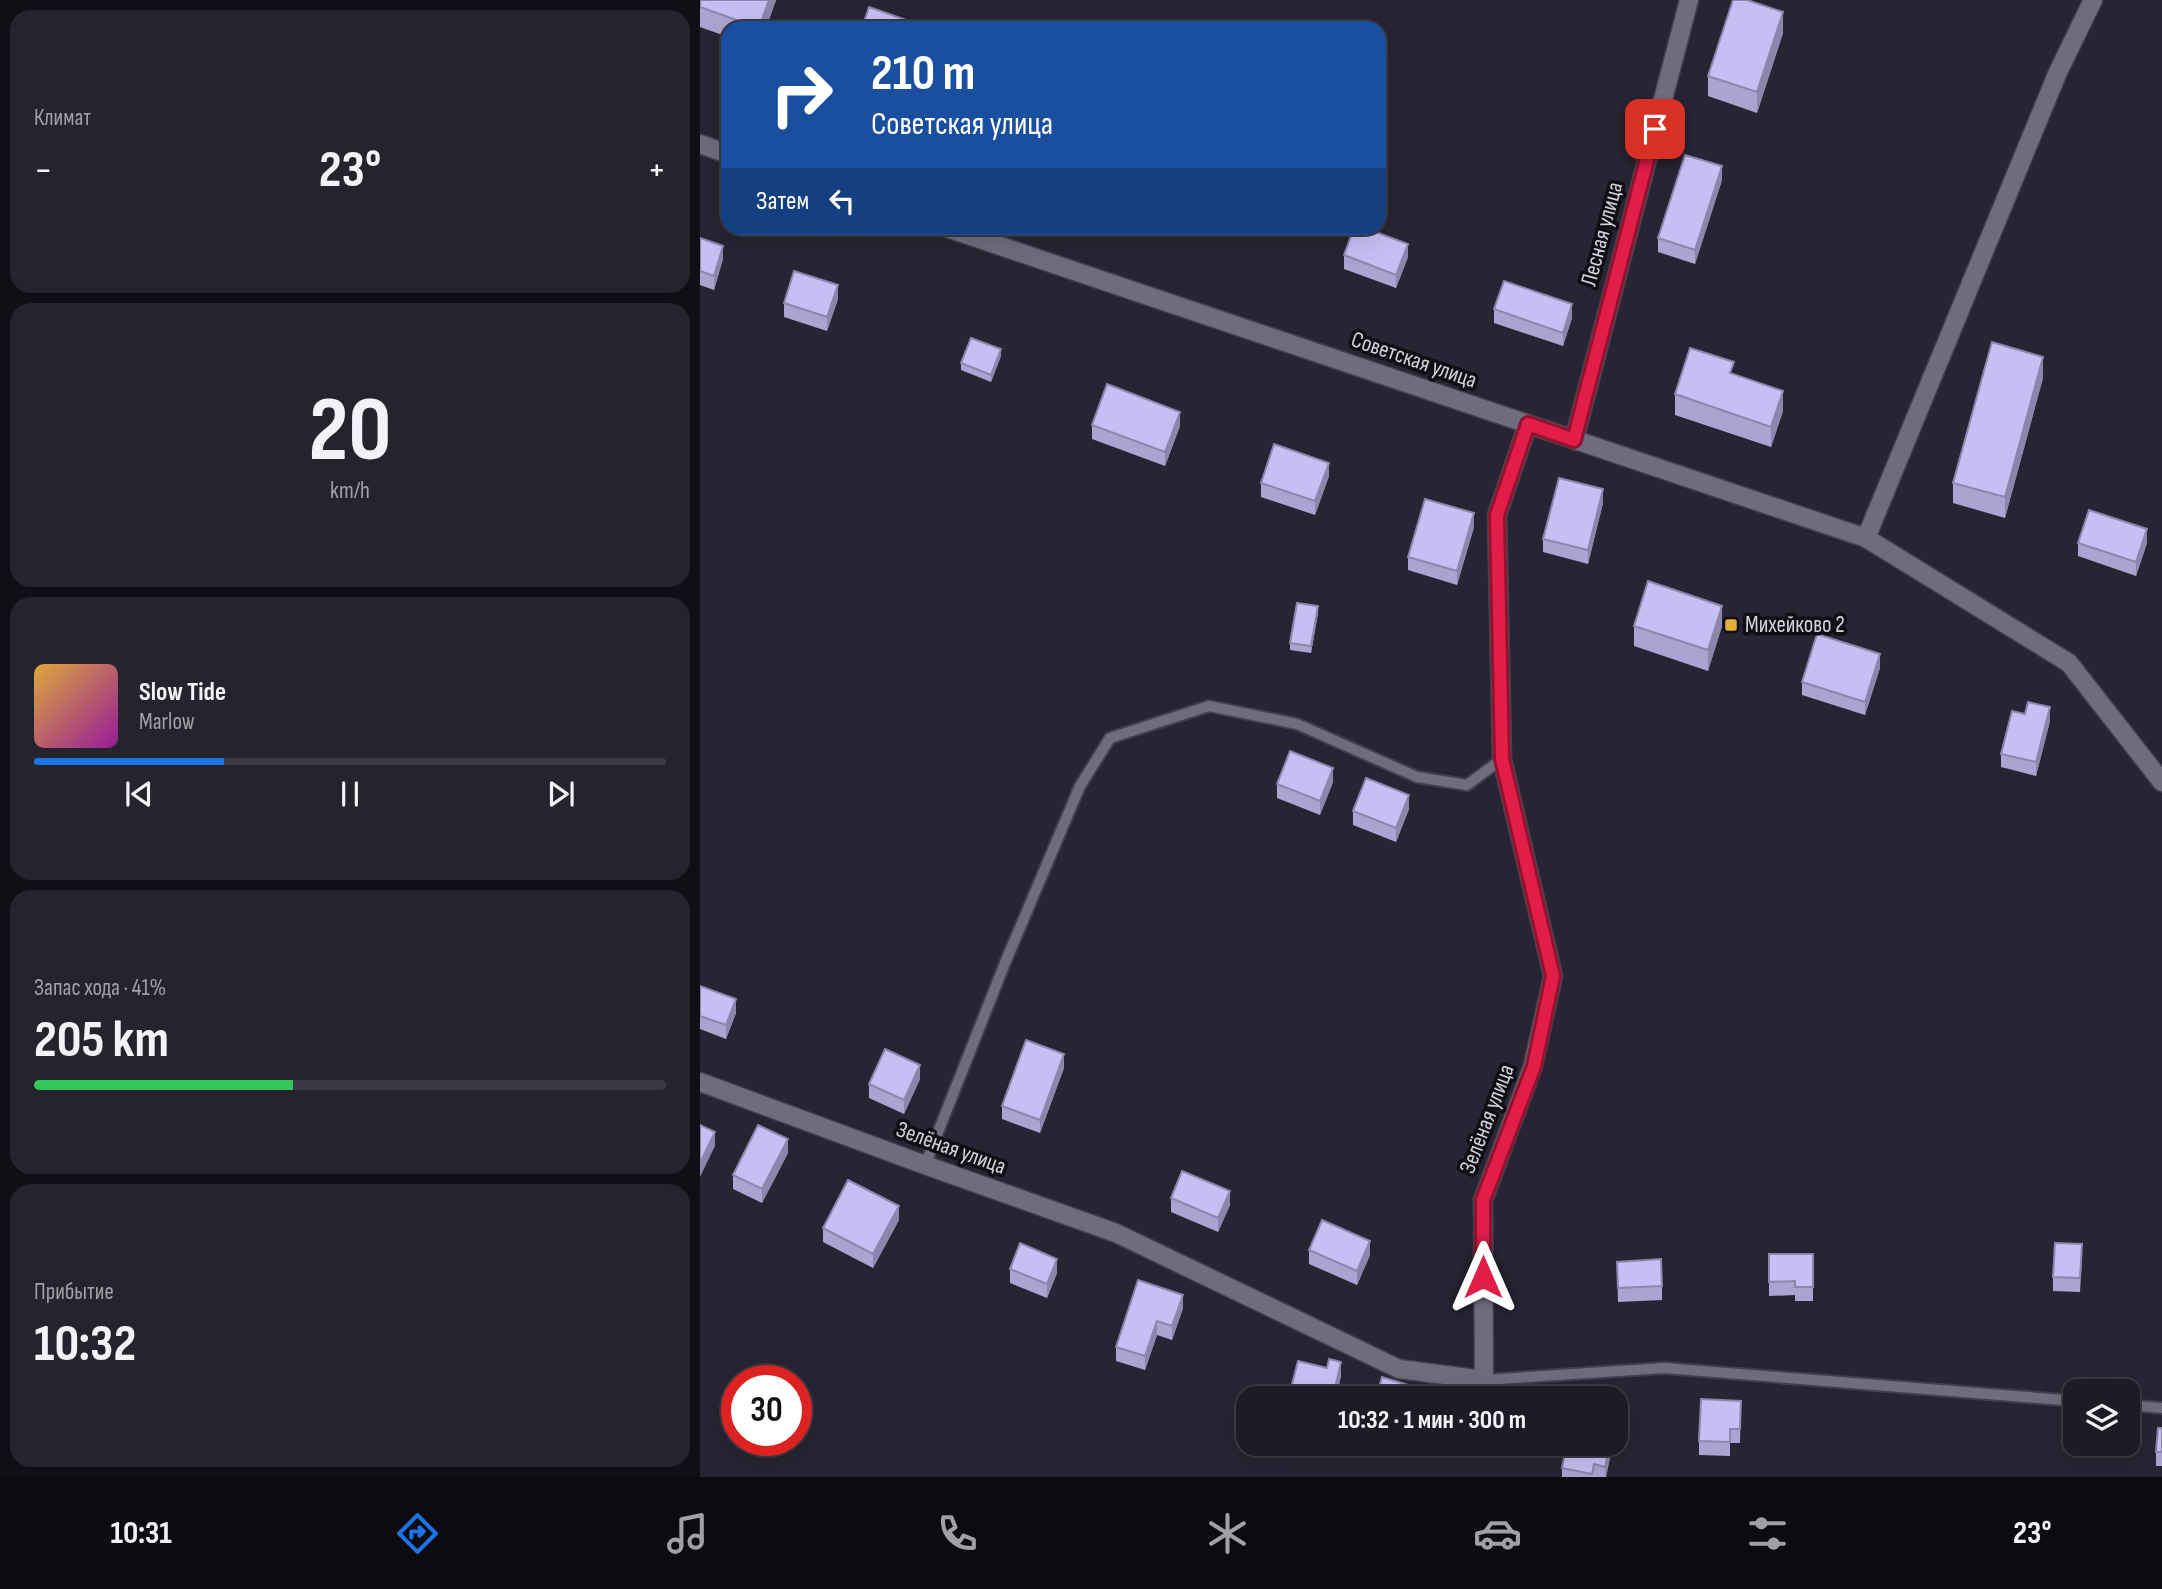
<!DOCTYPE html>
<html lang="ru">
<head>
<meta charset="utf-8">
<style>
	body { margin:0; font-family:"Sofia Sans Condensed",sans-serif; background:#25242e; color:#f1f3f6; height:100vh; display:flex; flex-direction:column; font-size:26px; white-space:nowrap }
	* { box-sizing:border-box; margin:0 }
	p { font-size:23px; color:#a0a1a7 }
	.icon { flex:none; width:38px; height:38px; fill:none; stroke:currentColor; stroke-width:2; stroke-linecap:round; stroke-linejoin:round }
	.map { position:relative; flex:1; overflow:hidden }
	.drawer { display:flex; flex-direction:column; gap:10px; padding:10px; background:#100f15; width:700px }
	.drawer>* { flex:none }
	.top-card { position:absolute; left:21px; top:21px; width:665px; height:214px; border-radius:21px; box-shadow:0 7px 28px #0002,0 0 0 2px #3b3943; background:#1a4fa0; color:#fff; overflow:hidden }
	.controls { position:absolute; left:1363px; top:1379px; display:grid; gap:14px }
	.controls a { display:grid; place-items:center; width:77px; height:77px; border-radius:14px; background:#1d1b26; box-shadow:0 7px 28px #0002,0 0 0 2px #3b3943; font-size:35px }
	.speed { position:absolute; left:21px; top:1365px; display:flex; gap:14px; font-size:35px; font-weight:700; text-align:center }
	.speed>* { display:grid; place-content:center; width:91px; height:91px; border-radius:50%; background:#1d1b26; box-shadow:0 7px 28px #0002,0 0 0 2px #3b3943; line-height:1 }
	.speed .limit { border:10px solid #d22; background:#fff; color:#111 }
	.pin { position:absolute; display:grid; place-items:center; width:60px; height:60px; color:#fff; margin:-30px; border-radius:14px; box-shadow:0 4px 10px #0006 }
	.me { position:absolute; width:77px; margin:-38px; rotate:0deg; stroke-linejoin:round; filter:drop-shadow(0 0 5px #0008) }
	.turn { display:flex; align-items:center; gap:24px; height:147px; padding:0 35px; font-size:32px }
	.turn .icon { width:91px; height:91px; stroke-width:2.5 }
	.turn b { display:block; font-size:49px; line-height:60px }
	.then { display:flex; align-items:center; height:66px; padding:0 35px; background:#0003; gap:14px; font-size:26px }
	.big { font-size:52px; font-weight:700; line-height:1.1 }
	.drawer .tile { flex:1; display:flex; flex-direction:column; justify-content:center; gap:10px; min-width:0; padding:0 24px; border-radius:21px; background:#25242e }
	.drawer .dial { align-items:center; gap:0 }
	.dial b { font-size:91px; line-height:1 }
	.song { display:flex; align-items:center; gap:21px }
	.cover { width:84px; height:84px; border-radius:10px; background:linear-gradient(135deg,hsl(40 70% 55%),hsl(300 70% 35%)) }
	.played { height:7px; border-radius:4px; background:linear-gradient(90deg,#1a73e8 30%,#3b3943 30%) }
	.keys { display:flex; justify-content:space-around; direction:ltr }
	.heat { display:flex; justify-content:space-between; align-items:center; font-size:38px; direction:ltr }
	.charge { height:10px; border-radius:5px; background:linear-gradient(90deg,#34c759 41%,#3b3943 0) }
	.trip { position:absolute; left:536px; top:1386px; width:392px; height:70px; border-radius:21px; background:#1d1b26; box-shadow:0 7px 28px #0002,0 0 0 2px #3b3943; font-weight:700; line-height:70px; text-align:center }
	.tab-bar { display:flex; height:112px; justify-content:space-around; align-items:center; background:#0c0b0f; color:#a0a1a7 }
	.tab-bar .icon { width:49px; height:49px }
	.tab-bar .selected { color:#1a73e8 }
	.tab-bar b { font-size:32px; color:#f1f3f6 }
	main { display:flex; flex:1; min-height:0 }
	.map>svg:first-child { display:block }
	.lines { fill:none; stroke-linecap:round; stroke-linejoin:round }
	.service-casing { stroke:#43404d; stroke-width:14 }
	.minor-casing { stroke:#43404d; stroke-width:21 }
	.tertiary-casing { stroke:#43404d; stroke-width:21 }
	.service { stroke:#6f6c7e; stroke-width:10 }
	.minor { stroke:#6f6c7e; stroke-width:18 }
	.tertiary { stroke:#6f6c7e; stroke-width:18 }
	.wall { fill:#ada3d2 }
	.shaded-wall { fill:#8d85ab }
	.building { fill:#c9bef4; stroke:#8d85ab; stroke-width:2 }
	.route-casing { stroke:#92132f; stroke-width:18 }
	.route { stroke:#e11d48; stroke-width:12 }
	.poi-dot { fill:#e3ae35; stroke:#100e15; stroke-width:2.5 }
	.labels { text-anchor:middle; dominant-baseline:central; stroke-width:7; stroke-linejoin:round; paint-order:stroke }
	.street-label { font-size:23px; fill:#d3d2dc; stroke:#100e15 }
	.poi-label { font-size:23px; fill:#d3d2dc; stroke:#100e15; text-anchor:start }
</style>
</head>
<body>
<main>
<section class="drawer">
<div class="tile"><p>Климат</p>
<div class="heat"><a>−</a><b class="big">23°</b><a>+</a></div>
</div>
<div class="tile dial"><b>20</b><p>km/h</p></div>
<div class="tile">
<div class="song"><i class="cover"></i><div><b>Slow Tide</b><p>Marlow</p></div></div>
<div class="played"></div>
<div class="keys"><svg class="icon" aria-label="previous" viewBox="0 0 24 24"><path d="M18 5L8 12l10 7zM5 5v14"/></svg><svg class="icon" aria-label="pause" viewBox="0 0 24 24"><path d="M8 5v14M16 5v14"/></svg><svg class="icon" aria-label="next" viewBox="0 0 24 24"><path d="M6 5l10 7-10 7zM19 5v14"/></svg></div>
</div>
<div class="tile"><p>Запас хода · 41%</p><b class="big">205 km</b><div class="charge"></div></div>
<div class="tile"><p>Прибытие</p><b class="big">10:32</b></div>
</section>
<div class="map">
<svg width="1462" height="1477" viewBox="0 0 1462 1477">
	<rect width="100%" height="100%" fill="#272433"/>
	<g class="lines">
		<defs>
			<path id="service" d="M225,1165L305,963L380,786L410,738L509,706L597,724L717,777L767,785L802,759
				M784,1380L964,1368L1376,1401
				M1428,1405L1462,1408"/>
			<path id="minor" d="M874,440L989,0
				M1166,538L1358,72L1393,0
				M0,1082L225,1165L416,1233L699,1369L784,1380L783,1200L833,1066L853,976L802,759L797,515L828,424"/>
			<path id="tertiary" d="M0,144L28,154
				M247,228L1166,538L1369,663L1462,782"/>
		</defs>
		<use href="#service" class="service-casing"/>
		<use href="#minor" class="minor-casing"/>
		<use href="#tertiary" class="tertiary-casing"/>
		<use href="#service" class="service"/>
		<use href="#minor" class="minor"/>
		<use href="#tertiary" class="tertiary"/>
	</g>
	<path class="wall" d="M0,0H76L66,28H28V37L0,27Z
		M1083,33L1057,113L1008,96V76Z
		M1022,180L995,264L958,252V238Z
		M0,238L23,259L14,290L0,285Z
		M644,255L708,257L696,288L644,269Z
		M138,299L127,331L84,317V303Z
		M794,309L872,318L863,346L794,323Z
		M301,356L291,382L261,370V363Z
		M1034,374L1083,411L1071,447L975,415V394Z
		M1343,378L1305,518L1253,503V483Z
		M392,425L480,426L465,466L392,439Z
		M629,476L615,515L561,497V483Z
		M903,503L888,564L843,552V539Z
		M774,527L757,585L708,570V557Z
		M1378,543H1447L1436,576L1378,556Z
		M618,613L611,653L590,650V643Z
		M934,626H1022L1008,671L934,646Z
		M1180,668L1165,715L1102,695V682Z
		M1350,721L1336,776L1301,767V754Z
		M633,782L620,815L577,798V784Z
		M709,809L696,842L653,825V811Z
		M0,986L36,1013L26,1039L0,1029Z
		M364,1068L340,1133L302,1119V1106Z
		M220,1079L204,1114L169,1098V1084Z
		M88,1153L62,1203L33,1189V1175Z
		M471,1198L530,1205L518,1232L471,1212Z
		M199,1220L173,1268L123,1242V1228Z
		M609,1250L670,1255L657,1285L609,1264Z
		M1069,1254H1113V1301H1095V1295L1069,1296Z
		M1382,1258L1380,1292L1353,1291V1277Z
		M917,1262L962,1286V1300L918,1302Z
		M310,1269L357,1273L347,1298L310,1283Z
		M438,1280L483,1308L472,1340L457,1335L445,1370L416,1361V1347Z
		M641,1376L636,1398H591V1388Z
		M1041,1401L1040,1443H1030V1456L999,1455V1441Z
		M1462,1428V1466H1456V1452Z
		M910,1458L906,1477H862V1468Z"/>
	<path class="shaded-wall" d="M69,0H76L66,28H59Z
		M1083,12V33L1057,113V92Z
		M1022,166V180L995,264V250Z
		M708,244V257L696,288V275Z
		M23,246V259L14,290V276Z
		M138,285V299L127,331V317Z
		M872,304V318L863,346V333Z
		M301,349V356L291,382V375Z
		M1343,357V378L1305,518V497Z
		M1083,391V411L1071,447V427Z
		M480,412V426L465,466V452Z
		M629,463V476L615,515V501Z
		M903,489V503L888,564V550Z
		M774,513V527L757,585V571Z
		M1447,529V543L1436,576V562Z
		M618,606V613L611,653V646Z
		M1022,606V626L1008,671V650Z
		M1180,654V668L1165,715V702Z
		M1350,707V721L1336,776V762Z
		M633,768V782L620,815V801Z
		M709,795V809L696,842V828Z
		M36,999V1013L26,1039V1025Z
		M364,1054V1068L340,1133V1120Z
		M220,1065V1079L204,1114V1100Z
		M15,1132V1146L0,1177V1163Z
		M88,1139V1153L62,1203V1189Z
		M530,1191V1205L518,1232V1218Z
		M199,1206V1220L173,1268V1254Z
		M670,1241V1255L657,1285V1271Z
		M357,1259V1273L347,1298V1284Z
		M483,1295V1308L472,1340V1326Z
		M457,1321V1335L445,1370V1356Z
		M641,1362V1376L636,1398H633Z
		M910,1444V1458L905,1477V1467Z"/>
	<path class="building" d="M0,0H69L59,28L0,7Z
		M1033,0H1047L1083,12L1057,92L1008,76Z
		M169,7L229,28H162Z
		M985,155L1022,166L995,250L958,238Z
		M654,228H665L708,244L696,275L644,255Z
		M0,238L23,246L14,276L0,271Z
		M94,271L138,285L127,317L84,303Z
		M804,281L872,304L863,333L794,309Z
		M271,338L301,349L291,375L261,363Z
		M1292,342L1343,357L1305,497L1253,483Z
		M990,348L1034,362L1030,373L1083,391L1071,427L975,394Z
		M407,384L480,412L465,452L392,425Z
		M574,444L629,463L615,501L561,483Z
		M859,478L903,489L888,550L843,539Z
		M725,499L774,513L757,571L708,557Z
		M1389,510L1447,529L1436,562L1378,543Z
		M948,581L1022,606L1008,650L934,626Z
		M597,603L618,606L611,646L590,643Z
		M1117,634L1180,654L1165,702L1102,682Z
		M1328,702L1350,707L1336,762L1301,754L1312,711L1325,714Z
		M590,751L633,768L620,801L577,784Z
		M666,778L709,795L696,828L653,811Z
		M0,986L36,999L26,1025L0,1016Z
		M326,1040L364,1054L340,1120L302,1106Z
		M185,1049L220,1065L204,1100L169,1084Z
		M0,1125L15,1132L0,1163Z
		M58,1125L88,1139L62,1189L33,1175Z
		M482,1171L530,1191L518,1218L471,1198Z
		M148,1180L199,1206L173,1254L123,1228Z
		M622,1220L670,1241L657,1271L609,1250Z
		M320,1243L357,1259L347,1284L310,1269Z
		M1355,1243L1382,1244L1380,1278L1353,1277Z
		M1069,1254H1113V1287H1095V1281L1069,1282Z
		M961,1259L962,1286L918,1288L917,1262Z
		M438,1280L483,1295L472,1326L457,1321L445,1356L416,1347Z
		M629,1359L641,1362L633,1397L591,1388L598,1361L627,1368Z
		M682,1377L708,1385L704,1398H676Z
		M1001,1399L1041,1401L1040,1429H1030V1442L999,1441Z
		M1458,1428H1462V1452H1456Z
		M867,1444H910L905,1467L894,1464L892,1474L862,1468Z"/>
	<g class="lines">
		<defs>
			<path id="route" d="M783,1277V1200L834,1066L853,976L802,759L797,515L828,424L874,440L955,129"/>
		</defs>
		<use href="#route" class="route-casing"/>
		<use href="#route" class="route"/>
	</g>
	<rect class="poi-dot" x="1024" y="618" width="14" height="14" rx="3.5"/>
	<g class="labels">
		<g class="street-label">
			<text transform="translate(902 234) rotate(-75)">Лесная улица</text>
			<text transform="translate(714 360) rotate(19)">Советская улица</text>
			<text transform="translate(787 1119) rotate(-69)">Зелёная улица</text>
			<text transform="translate(251 1148) rotate(20)">Зелёная улица</text>
		</g>
		<g class="poi-label">
			<text x="1045" y="625">Михейково 2</text>
		</g>
	</g>
</svg>
<div class="controls">
<a><svg class="icon" aria-label="layers" viewBox="0 0 24 24"><path d="M12 4l9 5-9 5-9-5zM3 14l9 5 9-5"/></svg></a>
</div>
<div class="speed"><div class="limit">30</div></div>
<div class="pin" style="left:955px;top:129px;background:#d93025"><svg class="icon" aria-label="arrive" viewBox="0 0 24 24"><path d="M6 21V4h12l-3 4 3 4H6"/></svg></div>
<svg class="me" style="left:783px;top:1277px" viewBox="-20 -20 40 40"><path d="M0-17L14 15 0 8-14 15z" fill="#e11d48" stroke="#fff" stroke-width="4"/></svg>
<div class="trip">10:32 · 1 мин · 300 m</div>
<div class="top-card">
<div class="turn"><svg class="icon" aria-label="right" viewBox="0 0 24 24"><path d="M7 20v-9h11M14 6l5 5-5 5"/></svg><div><b>210 m</b>Советская улица</div></div>
<div class="then">Затем<svg class="icon" aria-label="left" viewBox="0 0 24 24"><path d="M17 20v-9H6M10 6l-5 5 5 5"/></svg></div>
</div>
</div>
</main>
<nav class="tab-bar">
<b>10:31</b>
<svg class="icon selected" aria-label="directions" viewBox="0 0 24 24"><path d="M12 3l9 9-9 9-9-9zM9 14v-3h6M13 9l2 2-2 2"/></svg>
<svg class="icon" aria-label="music" viewBox="0 0 24 24"><path d="M9 18V5l10-2v13"/><circle cx="6" cy="18" r="3"/><circle cx="16" cy="16" r="3"/></svg>
<svg class="icon" aria-label="phone" viewBox="0 0 24 24"><path d="M5 4h4l2 5-3 2q2 4 5 5l2-3 5 2v4C11 20 4 13 5 4z"/></svg>
<svg class="icon" aria-label="climate" viewBox="0 0 24 24"><path d="M12 3v18M4 7l16 10M4 17L20 7"/></svg>
<svg class="icon" aria-label="car" viewBox="0 0 24 24"><path d="M5 17H2v-5l4-1 3-4h7l3 4 3 1v5h-3M9 17h6M6 11h13"/><circle cx="7" cy="17" r="2"/><circle cx="17" cy="17" r="2"/></svg>
<svg class="icon" aria-label="filters" viewBox="0 0 24 24"><path d="M4 7h16M4 17h16"/><circle cx="9" cy="7" r="2"/><circle cx="15" cy="17" r="2"/></svg>
<b>23°</b>
</nav>
</body>
</html>
